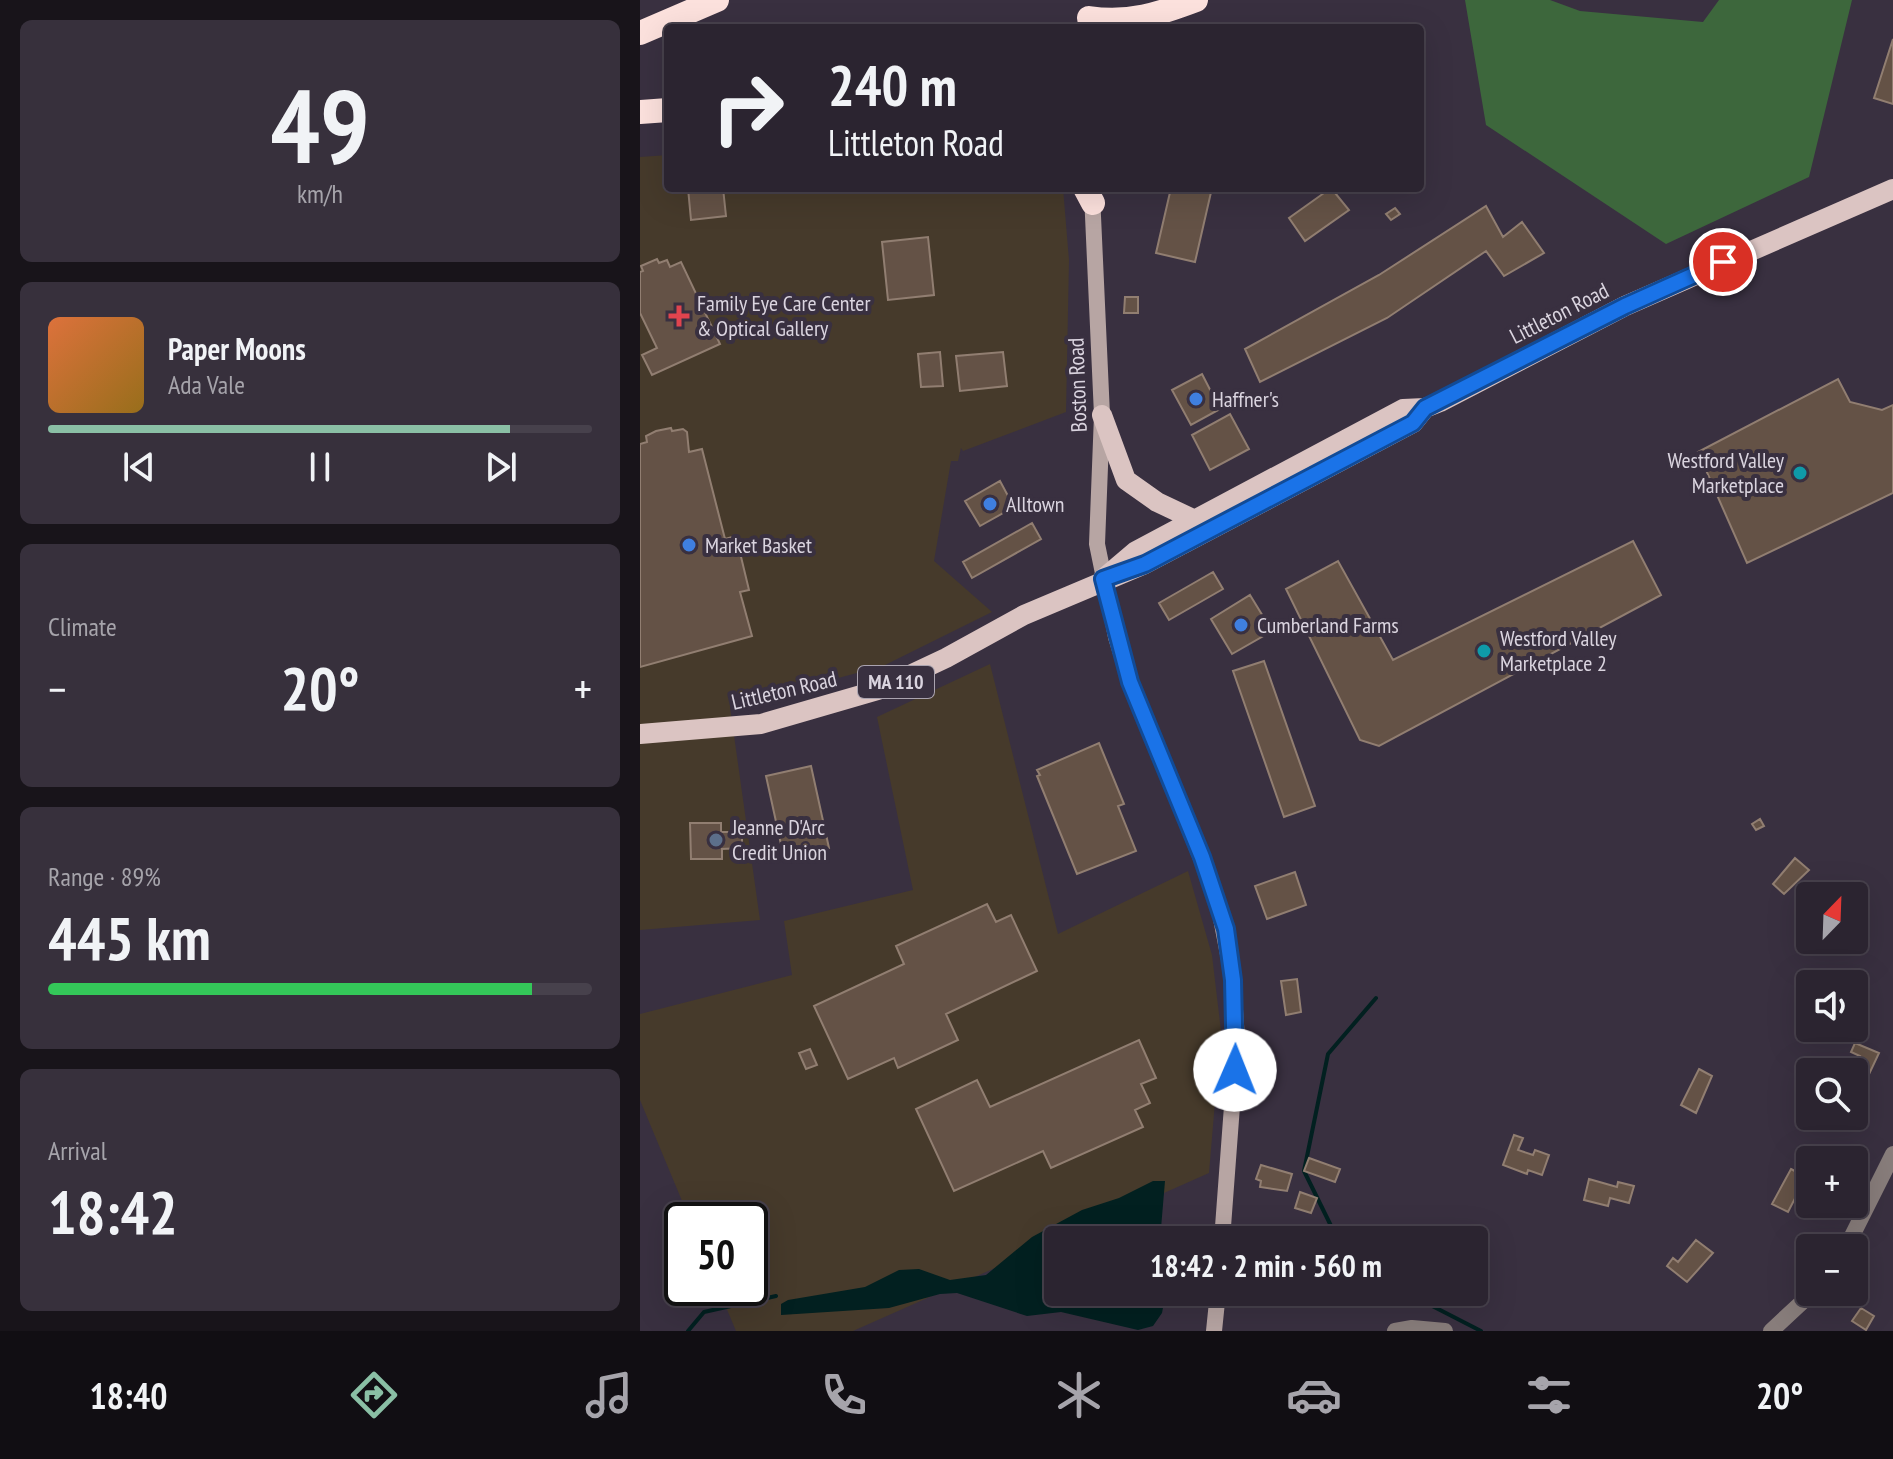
<!DOCTYPE html>
<html lang="en">
<head>
<meta charset="utf-8">
<style>
	body { margin:0; font-family:"PT Sans Narrow",sans-serif; background:#37303c; color:#f1f3f6; height:100vh; display:flex; flex-direction:column; font-size:30px; white-space:nowrap }
	* { box-sizing:border-box; margin:0 }
	p { font-size:26px; color:#a6a4ab }
	.icon { flex:none; width:44px; height:44px; fill:none; stroke:currentColor; stroke-width:2; stroke-linecap:round; stroke-linejoin:round }
	.map { position:relative; flex:1; overflow:hidden }
	.panel { display:flex; flex-direction:column; gap:20px; padding:20px; background:#18141a; width:640px }
	.panel>* { flex:none }
	.guide { position:absolute; left:24px; top:24px; width:760px; height:168px; border-radius:8px; box-shadow:0 8px 32px #0002,0 0 0 2px #47414c; background:#2b2430; color:#f1f3f6; overflow:hidden }
	.needle { width:52px; rotate:23deg }
	.controls { position:absolute; left:1156px; top:882px; display:grid; gap:16px }
	.controls a { display:grid; place-items:center; width:72px; height:72px; border-radius:8px; background:#2b2430; box-shadow:0 8px 32px #0002,0 0 0 2px #47414c; font-size:40px }
	.speed { position:absolute; left:24px; top:1202px; display:flex; gap:16px; font-size:40px; font-weight:700; text-align:center }
	.speed>* { display:grid; place-content:center; width:104px; height:104px; border-radius:50%; background:#2b2430; box-shadow:0 8px 32px #0002,0 0 0 2px #47414c; line-height:1 }
	.speed .limit { border:4px solid #111; border-radius:12px; background:#fff; color:#111 }
	.pin { position:absolute; display:grid; place-items:center; width:68px; height:68px; color:#fff; margin:-34px; border:4px solid #fff; border-radius:50%; box-shadow:0 2px 8px #0007 }
	.me { position:absolute; width:88px; margin:-44px; rotate:1deg; stroke-linejoin:round; filter:drop-shadow(0 0 6px #0008) }
	.turn { display:flex; align-items:center; gap:28px; height:168px; padding:0 32px; font-size:36px }
	.turn .icon { width:104px; height:104px; stroke-width:2.5 }
	.turn b { display:block; font-size:56px; line-height:68px }
	.big { font-size:60px; font-weight:700; line-height:1.1 }
	.panel .card { flex:1; display:flex; flex-direction:column; justify-content:center; gap:12px; min-width:0; padding:0 28px; border-radius:12px; background:#37303c }
	.panel .dial { align-items:center; gap:0 }
	.dial b { font-size:104px; line-height:1 }
	.song { display:flex; align-items:center; gap:24px }
	.cover { width:96px; height:96px; border-radius:12px; background:linear-gradient(135deg,hsl(20 70% 55%),hsl(40 70% 35%)) }
	.played { height:8px; border-radius:4px; background:linear-gradient(90deg,#8abfa5 85%,#47414c 85%) }
	.keys { display:flex; justify-content:space-around; direction:ltr }
	.heat { display:flex; justify-content:space-between; align-items:center; font-size:44px; direction:ltr }
	.charge { height:12px; border-radius:6px; background:linear-gradient(90deg,#34c759 89%,#47414c 0) }
	.trip { position:absolute; left:404px; top:1226px; width:444px; height:80px; border-radius:8px; background:#2b2430; box-shadow:0 8px 32px #0002,0 0 0 2px #47414c; font-weight:700; line-height:80px; text-align:center }
	.tab-bar { display:flex; height:128px; justify-content:space-around; align-items:center; background:#110e13; color:#a6a4ab }
	.tab-bar .icon { width:56px; height:56px }
	.tab-bar .on { color:#8abfa5 }
	.tab-bar b { font-size:36px; color:#f1f3f6 }
	main { display:flex; flex:1; min-height:0 }
	.map>svg:first-child { display:block }
	.commercial { fill:#463a2b }
	.green { fill:#3d673c }
	.water { fill:#022020 }
	.lines { fill:none; stroke-linecap:round; stroke-linejoin:round }
	.stream { stroke:#022020; stroke-width:4 }
	.building { fill:#645246; stroke:#917e71; stroke-width:2 }
	.street { stroke:#887d7b; stroke-width:16 }
	.secondary { stroke:#b7a5a3; stroke-width:16 }
	.primary { stroke:#dbc4c2; stroke-width:20 }
	.highway { stroke:#fce1dd; stroke-width:24 }
	.route-casing { stroke:#114b97; stroke-width:20 }
	.route { stroke:#1a73e8; stroke-width:14 }
	.health-dot { fill:#e0444e; stroke:#393040; stroke-width:3 }
	.shop-dot { fill:#3f7fe0; stroke:#393040; stroke-width:3 }
	.culture-dot { fill:#0f9aa8; stroke:#393040; stroke-width:3 }
	.service-dot { fill:#5c6f8a; stroke:#393040; stroke-width:3 }
	.labels { text-anchor:middle; dominant-baseline:central; stroke-width:8; stroke-linejoin:round; paint-order:stroke }
	.shield { fill:#393040; stroke:#aaa3af; stroke-width:2 }
	.shield-label { font-size:20px; font-weight:bold; fill:#dad4df }
	.poi-label { font-size:22px; fill:#dad4df; stroke:#393040; text-anchor:start }
	.street-label { font-size:22px; fill:#dad4df; stroke:#393040 }
</style>
</head>
<body>
<main>
<section class="panel">
<div class="card dial"><b>49</b><p>km/h</p></div>
<div class="card">
<div class="song"><i class="cover"></i><div><b>Paper Moons</b><p>Ada Vale</p></div></div>
<div class="played"></div>
<div class="keys"><svg class="icon" aria-label="previous" viewBox="0 0 24 24"><path d="M18 5L8 12l10 7zM5 5v14"/></svg><svg class="icon" aria-label="pause" viewBox="0 0 24 24"><path d="M8 5v14M16 5v14"/></svg><svg class="icon" aria-label="next" viewBox="0 0 24 24"><path d="M6 5l10 7-10 7zM19 5v14"/></svg></div>
</div>
<div class="card"><p>Climate</p>
<div class="heat"><a>−</a><b class="big">20°</b><a>+</a></div>
</div>
<div class="card"><p>Range · 89%</p><b class="big">445 km</b><div class="charge"></div></div>
<div class="card"><p>Arrival</p><b class="big">18:42</b></div>
</section>
<div class="map">
<svg width="1253" height="1331" viewBox="0 0 1253 1331">
	<rect width="100%" height="100%" fill="#393040"/>
	<path class="commercial" d="M28,155V188H423L429,260L426,412L323,451L321,448L318,461H311L294,561L352,612L243,666L90,707L120,920L0,930V157Z
		M350,664L418,934L548,871L572,955L581,1031L569,1173L213,1331H96L78,1288H110V1220H50L0,1100V1014L152,975L144,921L273,890L237,717Z"/>
	<path class="green" d="M825,0H910L940,11L1063,22L1079,0H1212L1169,177L1026,244L846,125Z"/>
	<path class="water" d="M513,1181H525L520,1240H418V1292H526L522,1313L513,1326L498,1330L421,1312L387,1316L317,1293L300,1294L249,1308L141,1315V1304L148,1300L225,1287L259,1270L279,1269L310,1280L346,1275L392,1237L442,1210L479,1198Z"/>
	<g class="lines">
		<path class="stream" d="M698,1240L664,1171L688,1054L736,998
			M765,1292L841,1331
			M48,1331L64,1312L136,1296"/>
	</g>
	<path class="building" d="M1253,39V104L1234,98Z
		M48,188H83L86,216L51,220Z
		M531,188H572L555,262L516,253Z
		M691,188L709,210L665,241L649,218Z
		M846,206L863,237L882,222L904,253L864,276L846,251L747,318L620,382L605,349L739,275Z
		M755,208L760,214L751,220L746,214Z
		M288,237L294,295L248,300L242,242Z
		M17,259L19,263L27,260L30,267L41,262L80,344L12,375L2,355L17,348L0,313V272L3,271L1,266Z
		M485,297H498V313H484Z
		M300,352L303,386L281,387L278,354Z
		M363,352L367,386L320,391L316,356Z
		M562,374L580,409L551,425L532,390Z
		M1198,379L1210,402L1242,410L1253,405V493L1107,563L1058,452Z
		M590,414L609,449L570,470L552,435Z
		M31,428L32,431L43,429L47,432L49,452L62,449L85,539L96,536L109,590L100,592L112,636L0,667V444L7,442L6,436L16,431Z
		M360,481L374,507L340,526L325,501Z
		M392,523L401,539L332,578L323,562Z
		M993,541L1021,595L739,746L720,740L646,589L698,561L753,660Z
		M573,572L583,589L529,620L519,603Z
		M610,595L632,631L592,654L571,619Z
		M624,661L675,806L644,817L593,671Z
		M459,743L484,804L478,806L496,851L437,874L397,776L400,775L397,770Z
		M171,766L189,848L144,858L126,776Z
		M1120,819L1124,826L1116,830L1112,824Z
		M50,823H81V832H102V848L82,849V859H51Z
		M1155,858L1169,870L1144,894L1133,884Z
		M655,872L666,905L627,919L615,886Z
		M347,904L356,922L371,915L397,971L306,1014L318,1040L258,1068L254,1058L208,1079L174,1006L264,964L256,946Z
		M657,979L661,1012L646,1015L641,981Z
		M499,1040L516,1078L501,1084L510,1103L495,1110L503,1127L411,1168L403,1151L314,1191L276,1109L337,1080L350,1107Z
		M1215,1043L1239,1053L1223,1087L1214,1083L1213,1072L1220,1056L1211,1052Z
		M170,1049L177,1065L166,1069L159,1053Z
		M1059,1069L1072,1076L1056,1113L1041,1105Z
		M874,1135L883,1138L878,1150L893,1155L895,1150L909,1155L902,1175L888,1170L887,1174L863,1165Z
		M669,1158L700,1169L695,1182L664,1171Z
		M621,1165L652,1174L647,1191L620,1187L621,1181L616,1179Z
		M1151,1169L1166,1177L1148,1212L1132,1204Z
		M949,1179L977,1187L978,1182L994,1186L989,1203L970,1198L968,1206L944,1200Z
		M660,1192L677,1198L671,1213L655,1208Z
		M1056,1240L1073,1253L1047,1282L1027,1266L1033,1258L1038,1262Z
		M1221,1308L1234,1316L1226,1330L1212,1321Z"/>
	<g class="lines">
		<path class="street" d="M1206,1248L1253,1154
			M755,1331L772,1328L805,1331
			M1131,1331L1173,1292"/>
		<path class="secondary" d="M452,194L462,415L457,544L476,637L490,682L577,898L593,980L597,1039L582,1240
			M574,1331L578,1292"/>
		<path class="primary" d="M462,415L486,480L517,502L555,520
			M463,579L496,551L763,409L785,408L800,402L985,306L1253,189
			M0,734L121,724L238,690L306,658L384,615L505,564L773,423L785,408"/>
		<path class="highway" d="M449,18C489,24 519,14 556,0
			M0,33L77,0
			M0,112L28,110
			M445,188L453,203"/>
	</g>
	<g class="lines">
		<defs>
			<path id="route" d="M595,1070L593,980L586,929L562,857L490,682L463,579L505,564L773,423L785,408L985,306L1083,262"/>
		</defs>
		<use href="#route" class="route-casing"/>
		<use href="#route" class="route"/>
	</g>
	<path class="health-dot" d="M35 304h8v8h8v8h-8v8h-8v-8h-8v-8h8z"/>
	<g class="shop-dot">
		<circle cx="556" cy="399" r="8"/>
		<circle cx="350" cy="504" r="8"/>
		<circle cx="49" cy="545" r="8"/>
		<circle cx="601" cy="625" r="8"/>
	</g>
	<g class="culture-dot">
		<circle cx="1160" cy="473" r="8"/>
		<circle cx="844" cy="651" r="8"/>
	</g>
	<circle class="service-dot" cx="76" cy="840" r="8"/>
	<g class="labels">
		<rect class="shield" x="218" y="666" width="76" height="32" rx="6"/>
		<g class="shield-label">
			<text x="256" y="682">MA 110</text>
		</g>
		<g class="poi-label">
			<text x="57" y="303">Family Eye Care Center<tspan x="57" dy="25">&amp; Optical Gallery</tspan></text>
			<text x="572" y="399">Haffner's</text>
			<text x="1144" y="460" text-anchor="end">Westford Valley<tspan x="1144" dy="25">Marketplace</tspan></text>
			<text x="366" y="504">Alltown</text>
			<text x="65" y="545">Market Basket</text>
			<text x="617" y="625">Cumberland Farms</text>
			<text x="860" y="638">Westford Valley<tspan x="860" dy="25">Marketplace 2</tspan></text>
			<text x="92" y="827">Jeanne D'Arc<tspan x="92" dy="25">Credit Union</tspan></text>
		</g>
		<g class="street-label">
			<text transform="translate(919 313) rotate(-27)">Littleton Road</text>
			<text transform="translate(437 385) rotate(-92)">Boston Road</text>
			<text transform="translate(144 690) rotate(-13)">Littleton Road</text>
		</g>
	</g>
</svg>
<div class="controls">
<a><svg class="needle" viewBox="-14 -14 28 28"><path d="M0-13l5 13h-10z" fill="#e53935"/><path d="M0 13l5-13h-10z" fill="#a6a4ab"/></svg></a>
<a><svg class="icon" aria-label="sound" viewBox="0 0 24 24"><path d="M4 9h4l5-4v14l-5-4H4zM17 9q2 3 0 6"/></svg></a>
<a><svg class="icon" aria-label="search" viewBox="0 0 24 24"><circle cx="10" cy="10" r="6"/><path d="M15 15l6 6"/></svg></a>
<a>+</a>
<a>−</a>
</div>
<div class="speed"><div class="limit">50</div></div>
<div class="pin" style="left:1083px;top:262px;background:#d93025"><svg class="icon" aria-label="arrive" viewBox="0 0 24 24"><path d="M6 21V4h12l-3 4 3 4H6"/></svg></div>
<svg class="me" style="left:595px;top:1070px" viewBox="-20 -20 40 40"><circle r="19" fill="#fff"/><path d="M0-13L10 11 0 6-10 11z" fill="#1a73e8"/></svg>
<div class="trip">18:42 · 2 min · 560 m</div>
<div class="guide">
<div class="turn"><svg class="icon" aria-label="right" viewBox="0 0 24 24"><path d="M7 20v-9h11M14 6l5 5-5 5"/></svg><div><b>240 m</b>Littleton Road</div></div>
</div>
</div>
</main>
<nav class="tab-bar">
<b>18:40</b>
<svg class="icon on" aria-label="directions" viewBox="0 0 24 24"><path d="M12 3l9 9-9 9-9-9zM9 14v-3h6M13 9l2 2-2 2"/></svg>
<svg class="icon" aria-label="music" viewBox="0 0 24 24"><path d="M9 18V5l10-2v13"/><circle cx="6" cy="18" r="3"/><circle cx="16" cy="16" r="3"/></svg>
<svg class="icon" aria-label="phone" viewBox="0 0 24 24"><path d="M5 4h4l2 5-3 2q2 4 5 5l2-3 5 2v4C11 20 4 13 5 4z"/></svg>
<svg class="icon" aria-label="climate" viewBox="0 0 24 24"><path d="M12 3v18M4 7l16 10M4 17L20 7"/></svg>
<svg class="icon" aria-label="car" viewBox="0 0 24 24"><path d="M5 17H2v-5l4-1 3-4h7l3 4 3 1v5h-3M9 17h6M6 11h13"/><circle cx="7" cy="17" r="2"/><circle cx="17" cy="17" r="2"/></svg>
<svg class="icon" aria-label="filters" viewBox="0 0 24 24"><path d="M4 7h16M4 17h16"/><circle cx="9" cy="7" r="2"/><circle cx="15" cy="17" r="2"/></svg>
<b>20°</b>
</nav>
</body>
</html>
